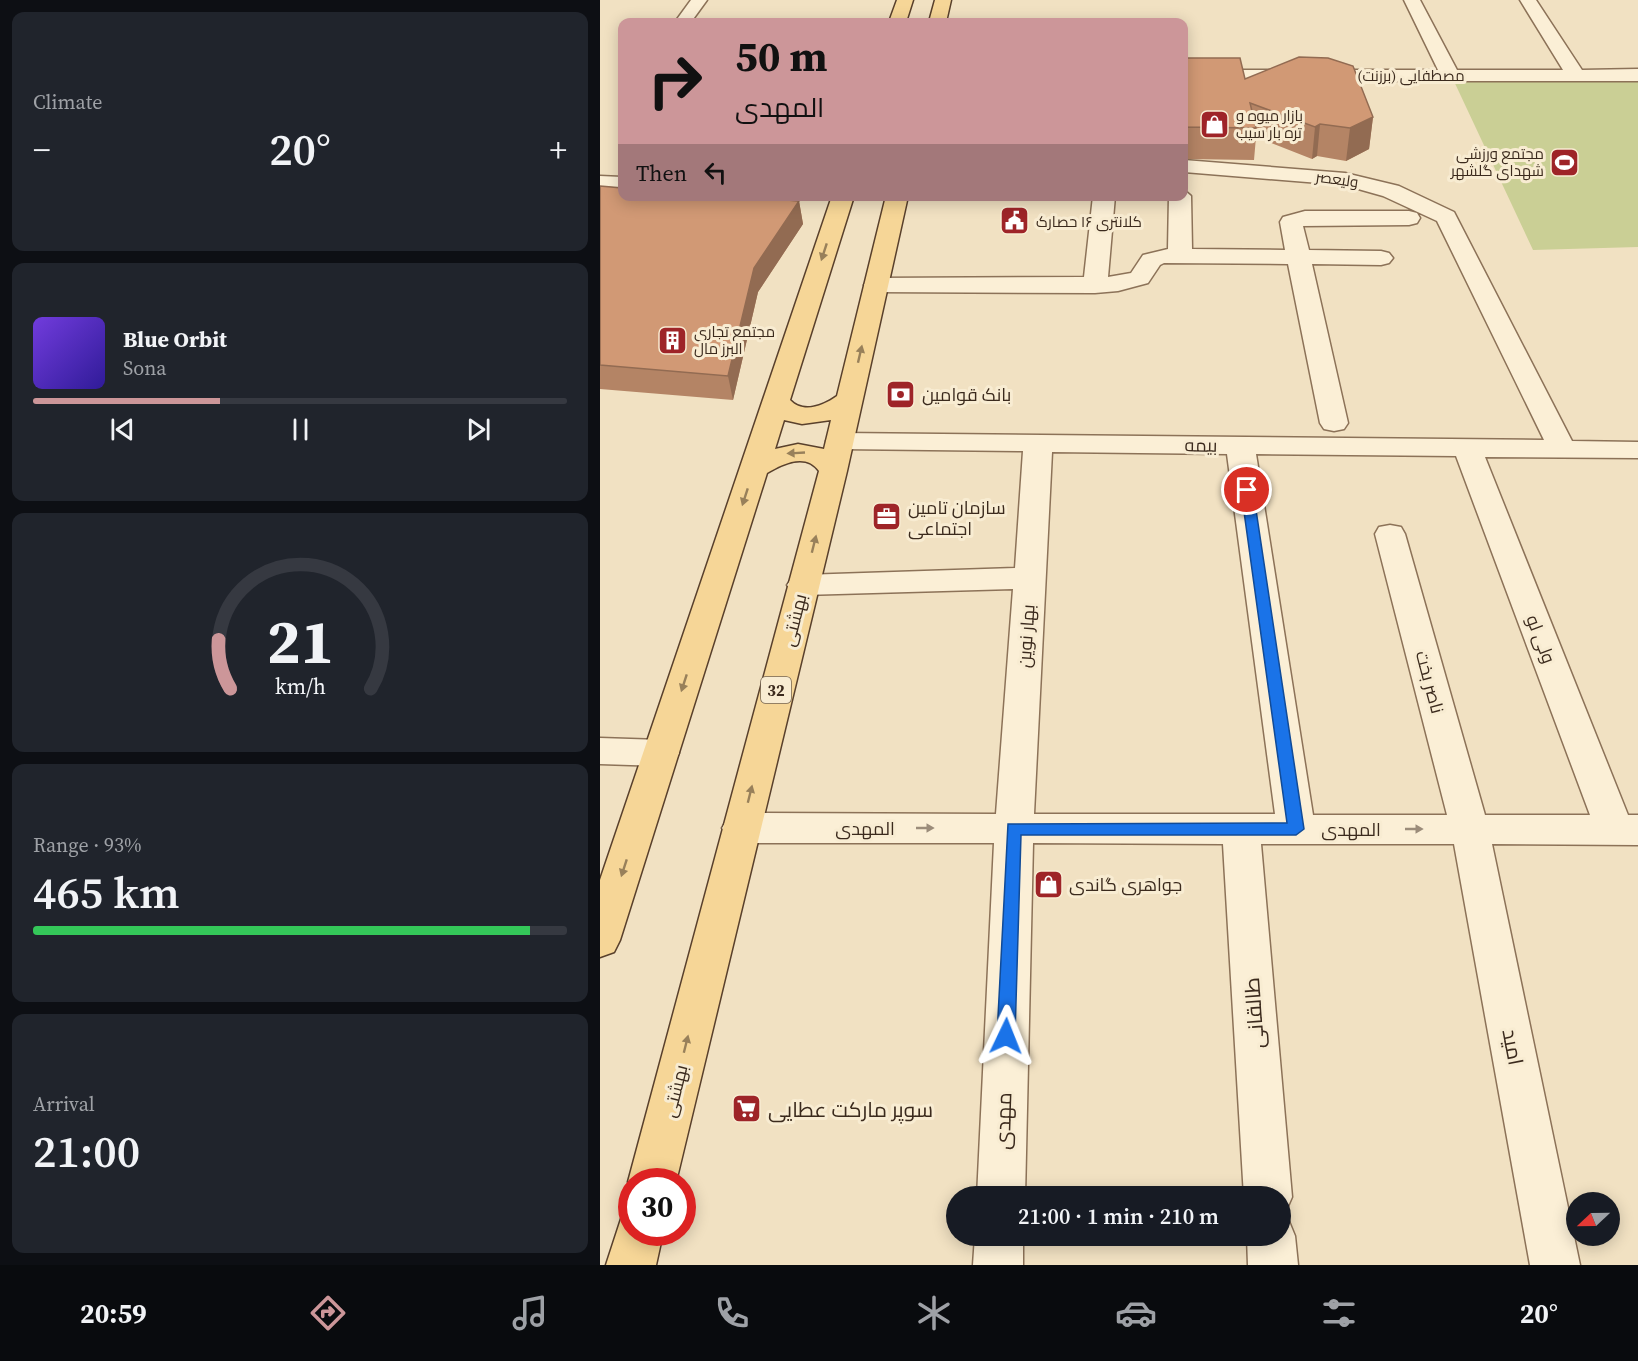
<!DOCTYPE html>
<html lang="en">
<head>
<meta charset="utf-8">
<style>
	body { margin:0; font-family:"Source Serif 4",Cairo,serif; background:#20242c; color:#f1f3f6; height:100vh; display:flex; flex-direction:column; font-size:22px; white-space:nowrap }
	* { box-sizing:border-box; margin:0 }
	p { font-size:20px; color:#9ea1a6 }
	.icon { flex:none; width:33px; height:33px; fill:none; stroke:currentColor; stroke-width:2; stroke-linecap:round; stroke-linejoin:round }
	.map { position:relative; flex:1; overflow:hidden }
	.sheet { display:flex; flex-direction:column; gap:12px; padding:12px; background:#0d0f14; width:600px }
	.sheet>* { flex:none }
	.hud { position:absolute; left:18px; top:18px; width:570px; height:183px; border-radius:12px; box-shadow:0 3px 15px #0003; background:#cc9699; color:#111; overflow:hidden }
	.needle { width:39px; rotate:248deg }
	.tools { position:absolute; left:966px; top:1192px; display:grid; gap:12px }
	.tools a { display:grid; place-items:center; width:54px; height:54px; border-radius:50%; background:#171b24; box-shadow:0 3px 15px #0003; font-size:30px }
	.speed { position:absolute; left:18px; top:1168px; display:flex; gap:12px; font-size:30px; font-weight:700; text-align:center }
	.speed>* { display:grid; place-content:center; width:78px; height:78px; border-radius:50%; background:#171b24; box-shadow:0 3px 15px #0003; line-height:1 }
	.speed .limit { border:9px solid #d22; background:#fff; color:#111 }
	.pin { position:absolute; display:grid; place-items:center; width:51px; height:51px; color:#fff; margin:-26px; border:3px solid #fff; border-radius:50%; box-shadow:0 2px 6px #0007 }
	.me { position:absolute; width:66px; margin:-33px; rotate:2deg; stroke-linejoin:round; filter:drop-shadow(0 0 4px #0008) }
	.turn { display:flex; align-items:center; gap:21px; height:126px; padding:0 18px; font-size:27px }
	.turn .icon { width:78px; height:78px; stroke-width:2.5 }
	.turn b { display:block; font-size:42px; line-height:51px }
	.then { display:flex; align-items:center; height:57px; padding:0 18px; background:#0003; gap:12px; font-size:22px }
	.big { font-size:45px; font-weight:600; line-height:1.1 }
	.sheet .widget { flex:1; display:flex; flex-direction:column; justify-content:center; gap:9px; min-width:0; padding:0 21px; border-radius:12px; background:#20242c }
	.sheet .dial { align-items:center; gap:0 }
	.dial svg { height:156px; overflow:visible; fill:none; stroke:#363941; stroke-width:7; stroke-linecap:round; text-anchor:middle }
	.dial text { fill:#f1f3f6; stroke:none }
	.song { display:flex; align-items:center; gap:18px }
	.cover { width:72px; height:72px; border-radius:9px; background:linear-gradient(135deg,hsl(260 70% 55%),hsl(250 70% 35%)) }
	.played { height:6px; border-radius:3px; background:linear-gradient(90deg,#cc9699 35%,#363941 35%) }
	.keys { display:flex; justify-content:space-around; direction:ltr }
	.heat { display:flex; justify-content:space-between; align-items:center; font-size:33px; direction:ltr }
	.charge { height:9px; border-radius:4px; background:linear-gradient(90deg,#34c759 93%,#363941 0) }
	.trip { position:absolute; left:346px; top:1186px; width:345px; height:60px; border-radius:30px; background:#171b24; box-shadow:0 3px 15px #0003; font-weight:600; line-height:60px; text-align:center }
	.tabs { display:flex; height:96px; justify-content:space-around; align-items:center; background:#090b0e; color:#9ea1a6 }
	.tabs .icon { width:42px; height:42px }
	.tabs .current { color:#cc9699 }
	.tabs b { font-size:27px; color:#f1f3f6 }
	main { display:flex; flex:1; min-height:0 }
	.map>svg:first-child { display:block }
	.green { fill:#cacf95 }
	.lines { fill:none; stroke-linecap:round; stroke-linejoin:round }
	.minor-casing { stroke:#8c7258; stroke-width:3 }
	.major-casing { stroke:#59402c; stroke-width:3 }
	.minor { fill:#fbefd6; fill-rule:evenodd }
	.major { fill:#f6d697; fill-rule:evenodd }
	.wall { fill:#b48465 }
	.shaded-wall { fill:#926b52 }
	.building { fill:#d19975; stroke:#926b52; stroke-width:1.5 }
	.oneway { fill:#98805a }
	.oneway2 { fill:#9b8c7a }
	.route { fill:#1a73e8; stroke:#114b97; stroke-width:1.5 }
	.labels { text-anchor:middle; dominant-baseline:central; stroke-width:6; stroke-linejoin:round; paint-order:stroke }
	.far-street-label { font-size:15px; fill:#3b2a1d; stroke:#f8ecd2 }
	.far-poi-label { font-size:15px; fill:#3b2a1d; stroke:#f8ecd2; text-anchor:start }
	.shield { fill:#f8ecd2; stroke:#746453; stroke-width:1.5 }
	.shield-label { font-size:16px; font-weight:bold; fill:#3b2a1d }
	.poi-label { font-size:18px; fill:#3b2a1d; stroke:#f8ecd2; text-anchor:start }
	.street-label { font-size:18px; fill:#3b2a1d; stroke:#f8ecd2 }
	.near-street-label { font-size:21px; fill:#3b2a1d; stroke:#f8ecd2 }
	.near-poi-label { font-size:21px; fill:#3b2a1d; stroke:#f8ecd2; text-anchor:start }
</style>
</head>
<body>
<main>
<section class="sheet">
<div class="widget"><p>Climate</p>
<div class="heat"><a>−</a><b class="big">20°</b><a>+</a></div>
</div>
<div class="widget">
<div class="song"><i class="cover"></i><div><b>Blue Orbit</b><p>Sona</p></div></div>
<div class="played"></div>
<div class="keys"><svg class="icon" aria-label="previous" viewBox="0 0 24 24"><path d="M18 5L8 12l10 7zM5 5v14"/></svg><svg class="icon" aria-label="pause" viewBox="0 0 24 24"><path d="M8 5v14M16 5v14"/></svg><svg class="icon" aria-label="next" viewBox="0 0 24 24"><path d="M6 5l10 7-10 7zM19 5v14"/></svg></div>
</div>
<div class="widget dial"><svg viewBox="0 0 100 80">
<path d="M14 69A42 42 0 1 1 86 69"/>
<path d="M14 69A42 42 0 0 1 8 44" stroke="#cc9699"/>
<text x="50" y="56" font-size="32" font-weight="700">21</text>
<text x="50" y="72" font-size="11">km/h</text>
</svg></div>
<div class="widget"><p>Range · 93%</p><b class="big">465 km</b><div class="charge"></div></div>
<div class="widget"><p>Arrival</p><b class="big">21:00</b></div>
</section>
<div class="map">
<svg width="1038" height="1265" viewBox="0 0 1038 1265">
	<rect width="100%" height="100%" fill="#f1e1c2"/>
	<path class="green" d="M852,77H1038V247L933,250Z"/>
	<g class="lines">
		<defs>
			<path id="minor" d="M91,0H107L91,22H75Z
				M804,0H820L857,70H963L920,0H936L982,70L1038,69V81H584V70H838Z
				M584,160L745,173L799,186L854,212L972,441L1038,442V458L885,457L1028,815H1038V845L892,844L980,1265H930L854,844H661L692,1197L685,1213L681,1215V1197H644L623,844L433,843L425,1197H377L394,843H141L128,838L122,828L128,818L141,813L396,814L413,589L203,595L192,592L187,585L192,578L203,575L415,568L423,451L240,449L230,447L226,441L230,435L240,433L944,440L837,221L783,196L744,185L584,172ZM452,452L627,454L675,814H434ZM656,454L856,456L990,815H885L805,534L801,527L790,525L779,527L775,534L847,815H713Z
				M0,176L22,177V189L0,188Z
				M584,190L591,196L592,249L685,250L680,222L683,217L705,211H809L817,213L820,218L817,223L809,225L703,226L709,250L781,251L789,253L793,258L789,263L781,265L712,264L748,423L744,429L734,431L724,429L720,423L688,264L564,263L560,265L548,283L518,291L495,293L276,292L268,290L264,285L268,280L276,278L484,277L493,196H515L508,277L531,273L543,255L568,249L569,196H584Z
				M0,738L61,740L74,744L79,753L74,762L61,766L0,764Z
				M681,1216L688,1219L695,1236L698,1265H648L647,1236H681Z
				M375,1236H423V1265H373Z"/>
			<path id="major" d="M297,0H313L306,22H289Z
				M335,0H351L346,22H329Z
				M232,196H254L190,400C203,414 223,406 237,396L286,196H308L247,471L76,1182H32V1189L28,1182L219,471C206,452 182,464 167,473L20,940L14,952L0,957V880ZM184,420L202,424L231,420L224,449L198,444L175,449Z
				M32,1212V1233H63L56,1265H6L22,1216Z"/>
		</defs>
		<use href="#minor" class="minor-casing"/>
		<use href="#major" class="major-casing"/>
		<use href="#minor" class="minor"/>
		<use href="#major" class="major"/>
	</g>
	<path class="wall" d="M584,58L645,79L773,117L769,149L746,161L717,156L712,159L656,137L654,160L584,159Z
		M0,186L199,201L203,224L158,292L133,400L0,389Z"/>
	<path class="shaded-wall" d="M773,117L769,149L746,161L750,128Z
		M720,124L717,156L712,159L715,127Z
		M199,201L203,224L158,292L133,400L128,376L154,268Z"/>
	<path class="building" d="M699,57L728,58L753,66L773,117L750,128L720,124L715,127L650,103L656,128L584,127V58H640L645,79Z
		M0,186L22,188V196H137L199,201L154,268L128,376L0,365Z"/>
	<defs><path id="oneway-solid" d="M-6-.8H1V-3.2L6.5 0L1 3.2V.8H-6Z" transform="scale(1.5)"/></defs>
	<g class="oneway">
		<use href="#oneway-solid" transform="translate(224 252) rotate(108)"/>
		<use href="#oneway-solid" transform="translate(260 354) rotate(-77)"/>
		<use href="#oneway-solid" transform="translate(196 453) rotate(177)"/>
		<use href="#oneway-solid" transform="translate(145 497) rotate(108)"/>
		<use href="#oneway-solid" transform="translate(214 544) rotate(-76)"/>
		<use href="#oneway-solid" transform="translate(84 683) rotate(108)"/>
		<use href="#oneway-solid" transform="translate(150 794) rotate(-76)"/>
		<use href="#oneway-solid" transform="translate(24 868) rotate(108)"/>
		<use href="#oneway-solid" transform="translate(86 1044) rotate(-76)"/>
	</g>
	<g class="oneway2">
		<use href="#oneway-solid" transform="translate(325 828)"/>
		<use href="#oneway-solid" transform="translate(814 829)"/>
	</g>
	<path class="route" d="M647,487L653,490L704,829L696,835H421L415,1036L413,1041L406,1044L400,1041L397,1036L408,824L687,823L641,490Z"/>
	<defs>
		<symbol id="shop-square" viewBox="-11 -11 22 22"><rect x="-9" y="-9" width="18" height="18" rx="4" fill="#9e2428" stroke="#f8ecd2"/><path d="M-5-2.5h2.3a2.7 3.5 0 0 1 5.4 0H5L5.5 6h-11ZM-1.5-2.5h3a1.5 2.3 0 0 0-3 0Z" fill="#fff"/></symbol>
		<symbol id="stadium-square" viewBox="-11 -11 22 22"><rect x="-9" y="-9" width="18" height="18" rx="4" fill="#9e2428" stroke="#f8ecd2"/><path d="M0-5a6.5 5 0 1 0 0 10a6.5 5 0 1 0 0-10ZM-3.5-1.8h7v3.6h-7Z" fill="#fff"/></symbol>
		<symbol id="civic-square" viewBox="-11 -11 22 22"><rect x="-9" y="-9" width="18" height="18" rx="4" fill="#9e2428" stroke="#f8ecd2"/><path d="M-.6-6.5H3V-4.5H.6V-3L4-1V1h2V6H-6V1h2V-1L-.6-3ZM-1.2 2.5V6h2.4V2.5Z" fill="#fff"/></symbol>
		<symbol id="building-square" viewBox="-11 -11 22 22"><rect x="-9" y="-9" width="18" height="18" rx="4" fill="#9e2428" stroke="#f8ecd2"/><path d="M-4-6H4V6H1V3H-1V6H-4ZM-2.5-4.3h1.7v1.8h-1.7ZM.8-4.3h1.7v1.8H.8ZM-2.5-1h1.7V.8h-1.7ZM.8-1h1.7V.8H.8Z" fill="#fff"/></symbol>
		<symbol id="bank-square" viewBox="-11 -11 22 22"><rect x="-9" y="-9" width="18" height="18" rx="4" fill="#9e2428" stroke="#f8ecd2"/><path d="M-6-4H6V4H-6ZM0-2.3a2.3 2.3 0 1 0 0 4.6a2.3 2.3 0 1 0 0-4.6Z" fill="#fff"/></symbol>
		<symbol id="office-square" viewBox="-11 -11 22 22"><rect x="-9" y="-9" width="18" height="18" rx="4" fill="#9e2428" stroke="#f8ecd2"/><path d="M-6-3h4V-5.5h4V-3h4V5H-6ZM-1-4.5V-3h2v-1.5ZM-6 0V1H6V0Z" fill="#fff"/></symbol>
		<symbol id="supermarket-square" viewBox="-11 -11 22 22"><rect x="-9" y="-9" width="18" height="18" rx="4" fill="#9e2428" stroke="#f8ecd2"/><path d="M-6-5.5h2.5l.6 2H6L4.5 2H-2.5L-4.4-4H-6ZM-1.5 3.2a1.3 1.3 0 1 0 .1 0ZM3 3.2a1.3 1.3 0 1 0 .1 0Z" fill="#fff"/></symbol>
	</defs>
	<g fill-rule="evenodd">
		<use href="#shop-square" x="598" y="108" width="33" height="33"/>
		<use href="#stadium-square" x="948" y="146" width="33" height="33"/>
		<use href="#civic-square" x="398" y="204" width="33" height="33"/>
		<use href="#building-square" x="56" y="324" width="33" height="33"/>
		<use href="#bank-square" x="284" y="378" width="33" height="33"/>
		<use href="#office-square" x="270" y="500" width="33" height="33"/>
		<use href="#shop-square" x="432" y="868" width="33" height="33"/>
		<use href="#supermarket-square" x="130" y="1092" width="33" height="33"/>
	</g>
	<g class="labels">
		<g class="far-street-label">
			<text x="811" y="75">مصطفایی (برزنت)</text>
			<text transform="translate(737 179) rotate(8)">ولیعصر</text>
		</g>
		<g class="far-poi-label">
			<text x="636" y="115">بازار میوه و<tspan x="636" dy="17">تره بار سیب</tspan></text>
			<text x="944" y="153" text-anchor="end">مجتمع ورزشی<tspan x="944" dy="17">شهدای گلشهر</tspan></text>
			<text x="436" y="221">کلانتری ۱۶ حصارک</text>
			<text x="94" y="331">مجتمع تجاری<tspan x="94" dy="17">البرز مال</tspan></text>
		</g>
		<rect class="shield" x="161" y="677" width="30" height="26" rx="4.5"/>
		<g class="shield-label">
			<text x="176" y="690">32</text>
		</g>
		<g class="poi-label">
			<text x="322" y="394">بانک قوامین</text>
			<text x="308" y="507">سازمان تامین<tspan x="308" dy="21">اجتماعی</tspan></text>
			<text x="469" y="884">جواهری گاندی</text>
		</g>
		<g class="street-label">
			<text transform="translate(601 445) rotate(1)">بیمه</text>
			<text transform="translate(194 620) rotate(-76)">بهشتی</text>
			<text transform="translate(426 636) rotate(-86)">بهار نوین</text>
			<text transform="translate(941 639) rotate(69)">ولی لو</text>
			<text transform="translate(830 682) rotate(75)">ناصر بخت</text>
			<text x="265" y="828">المهدی</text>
			<text x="751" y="829">المهدی</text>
			<text transform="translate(75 1091) rotate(-76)">بهشتی</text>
		</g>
		<g class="near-street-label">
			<text transform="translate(654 1013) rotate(-94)">طالقانی</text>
			<text transform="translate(913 1047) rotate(79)">امید</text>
			<text transform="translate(403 1121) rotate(-88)">مهدی</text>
		</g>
		<g class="near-poi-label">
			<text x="168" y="1109">سوپر مارکت عطایی</text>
		</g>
	</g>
</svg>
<div class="tools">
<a><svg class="needle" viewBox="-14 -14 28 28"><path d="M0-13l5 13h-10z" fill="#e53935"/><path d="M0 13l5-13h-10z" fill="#9ea1a6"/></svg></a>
</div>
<div class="speed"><div class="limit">30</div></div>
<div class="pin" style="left:647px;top:490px;background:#d93025"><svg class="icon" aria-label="arrive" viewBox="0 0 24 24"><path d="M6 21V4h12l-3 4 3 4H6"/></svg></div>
<svg class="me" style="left:406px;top:1036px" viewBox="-20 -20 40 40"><path d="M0-17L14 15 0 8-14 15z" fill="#1a73e8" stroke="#fff" stroke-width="4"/></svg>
<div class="trip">21:00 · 1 min · 210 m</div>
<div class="hud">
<div class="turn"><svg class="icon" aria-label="right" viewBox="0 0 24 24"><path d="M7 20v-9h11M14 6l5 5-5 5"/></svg><div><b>50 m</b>المهدی</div></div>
<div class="then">Then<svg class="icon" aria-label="left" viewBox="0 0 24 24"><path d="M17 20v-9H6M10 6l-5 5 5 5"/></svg></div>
</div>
</div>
</main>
<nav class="tabs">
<b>20:59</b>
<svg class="icon current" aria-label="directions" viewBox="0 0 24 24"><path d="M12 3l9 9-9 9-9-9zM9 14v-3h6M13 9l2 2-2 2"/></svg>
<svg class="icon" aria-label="music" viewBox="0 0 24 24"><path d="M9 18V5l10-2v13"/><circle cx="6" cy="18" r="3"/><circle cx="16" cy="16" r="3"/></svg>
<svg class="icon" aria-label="phone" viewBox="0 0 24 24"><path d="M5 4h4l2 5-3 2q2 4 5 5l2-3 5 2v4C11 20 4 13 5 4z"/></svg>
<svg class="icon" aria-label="climate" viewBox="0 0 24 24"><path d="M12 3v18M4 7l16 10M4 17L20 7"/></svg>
<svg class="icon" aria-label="car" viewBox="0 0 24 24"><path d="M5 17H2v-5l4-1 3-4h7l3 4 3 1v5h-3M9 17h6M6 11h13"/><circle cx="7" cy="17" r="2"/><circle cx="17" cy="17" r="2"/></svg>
<svg class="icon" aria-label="filters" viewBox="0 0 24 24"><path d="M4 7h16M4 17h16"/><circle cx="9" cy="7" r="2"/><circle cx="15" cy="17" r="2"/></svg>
<b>20°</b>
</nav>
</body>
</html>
